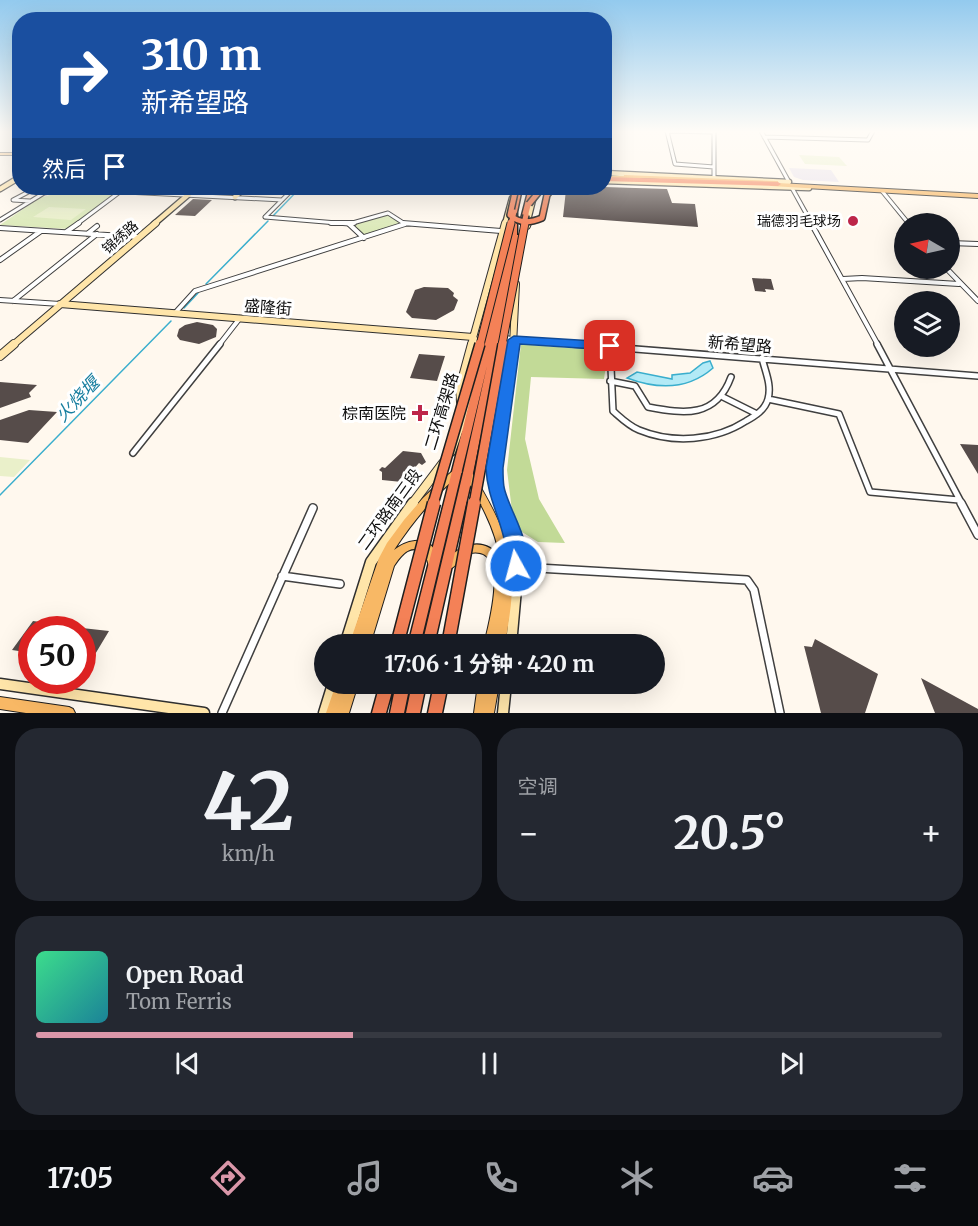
<!DOCTYPE html>
<html lang="zh">
<head>
<meta charset="utf-8">
<style>
	body { margin:0; font-family:Merriweather,"Noto Sans SC",serif; background:#242831; color:#f1f3f6; height:100vh; display:flex; flex-direction:column; font-size:22px; white-space:nowrap }
	* { box-sizing:border-box; margin:0 }
	p { font-size:20px; color:#9ea1a6 }
	.icon { flex:none; width:33px; height:33px; fill:none; stroke:currentColor; stroke-width:2; stroke-linecap:round; stroke-linejoin:round }
	.map { position:relative; height:713px; overflow:hidden }
	.drawer { display:flex; flex-direction:column; gap:15px; padding:15px; background:#0d0f14; flex:1 }
	.drawer>* { flex:none }
	.hud { position:absolute; left:12px; top:12px; width:600px; height:183px; border-radius:24px; box-shadow:0 6px 24px #0002; background:#1a4fa0; color:#fff; overflow:hidden }
	.needle { width:39px; rotate:279deg }
	.buttons { position:absolute; left:894px; top:213px; display:grid; gap:12px }
	.buttons a { display:grid; place-items:center; width:66px; height:66px; border-radius:50%; background:#171b24; box-shadow:0 6px 24px #0002; font-size:30px }
	.speed { position:absolute; left:18px; top:616px; display:flex; gap:12px; font-size:30px; font-weight:700; text-align:center }
	.speed>* { display:grid; place-content:center; width:78px; height:78px; border-radius:50%; background:#171b24; box-shadow:0 6px 24px #0002; line-height:1 }
	.speed .limit { border:9px solid #d22; background:#fff; color:#111 }
	.pin { position:absolute; display:grid; place-items:center; width:51px; height:51px; color:#fff; margin:-26px; border-radius:12px; box-shadow:0 3px 9px #0006 }
	.me { position:absolute; width:66px; margin:-33px; rotate:353deg; stroke-linejoin:round; filter:drop-shadow(0 0 4px #0008) }
	.turn { display:flex; align-items:center; gap:21px; height:126px; padding:0 30px; font-size:27px }
	.turn .icon { width:78px; height:78px; stroke-width:2.5 }
	.turn b { display:block; font-size:42px; line-height:51px }
	.then { display:flex; align-items:center; height:57px; padding:0 30px; background:#0003; gap:12px; font-size:22px }
	.big { font-size:45px; font-weight:700; line-height:1.1 }
	.drawer .tile { flex:1; display:flex; flex-direction:column; justify-content:center; gap:9px; min-width:0; padding:0 21px; border-radius:24px; background:#242831 }
	.drawer .dial { align-items:center; gap:0 }
	.dial b { font-size:78px; line-height:1 }
	.song { display:flex; align-items:center; gap:18px }
	.cover { width:72px; height:72px; border-radius:9px; background:linear-gradient(135deg,hsl(150 70% 55%),hsl(190 70% 35%)) }
	.played { height:6px; border-radius:3px; background:linear-gradient(90deg,#da97a9 35%,#363941 35%) }
	.keys { display:flex; justify-content:space-around; direction:ltr }
	.heat { display:flex; justify-content:space-between; align-items:center; font-size:33px; direction:ltr }
	.drawer .tiles { flex:1; display:grid; gap:15px; grid-template-columns:1fr 1fr }
	.tile:last-child { grid-column:span 2 }
	.trip { position:absolute; left:314px; top:634px; width:351px; height:60px; border-radius:30px; background:#171b24; box-shadow:0 6px 24px #0002; font-weight:700; line-height:60px; text-align:center }
	.tab-bar { display:flex; height:96px; justify-content:space-around; align-items:center; background:#090b0e; color:#9ea1a6 }
	.tab-bar .icon { width:42px; height:42px }
	.tab-bar .on { color:#da97a9 }
	.tab-bar b { font-size:27px; color:#f1f3f6 }
	.map>svg:first-child { display:block }
	.industrial { fill:#e9e2ec }
	.green { fill:#dbe9b8 }
	.forest { fill:#c2da97 }
	.pitch { fill:#eaf0ca }
	.water { fill:#b3eaf6; stroke:#3aaecd; stroke-width:1.5 }
	.lines { fill:none; stroke-linecap:round; stroke-linejoin:round }
	.stream { stroke:#3aaecd; stroke-width:1.5 }
	.building { fill:#564c4a }
	.street-far3-casing { stroke:#404040; stroke-width:5 }
	.street-far2-casing { stroke:#404040; stroke-width:6 }
	.street-far1-casing { stroke:#404040; stroke-width:8 }
	.street-casing { stroke:#404040; stroke-width:10 }
	.secondary-far3-casing { stroke:#2f2f2f; stroke-width:7 }
	.secondary-far2-casing { stroke:#2f2f2f; stroke-width:8 }
	.secondary-far1-casing { stroke:#2f2f2f; stroke-width:10 }
	.secondary-casing { stroke:#2f2f2f; stroke-width:13 }
	.primary-casing { stroke:#1e1e1e; stroke-width:2 }
	.highway-casing { stroke:#1e1e1e; stroke-width:3 }
	.street-far3 { stroke:#fff; stroke-width:3 }
	.street-far2 { stroke:#fff; stroke-width:4 }
	.street-far1 { stroke:#fff; stroke-width:5 }
	.street { stroke:#fff; stroke-width:7 }
	.secondary-far3 { stroke:#ffe5a9; stroke-width:4.5 }
	.secondary-far2 { stroke:#ffe5a9; stroke-width:6 }
	.secondary-far1 { stroke:#ffe5a9; stroke-width:8 }
	.secondary { stroke:#ffe5a9; stroke-width:10 }
	.primary { fill:#f8b865; fill-rule:evenodd }
	.highway { fill:#f48157; fill-rule:evenodd }
	.highway-bridge-far3-casing { stroke:#1e1e1e; stroke-width:8; stroke-linecap:butt }
	.highway-bridge-far2-casing { stroke:#1e1e1e; stroke-width:9; stroke-linecap:butt }
	.highway-bridge-far1-casing { stroke:#1e1e1e; stroke-width:12; stroke-linecap:butt }
	.highway-bridge-casing { stroke:#1e1e1e; stroke-width:15; stroke-linecap:butt }
	.highway-bridge-far3 { stroke:#f48157; stroke-width:5 }
	.highway-bridge-far2 { stroke:#f48157; stroke-width:7 }
	.highway-bridge-far1 { stroke:#f48157; stroke-width:9 }
	.highway-bridge { stroke:#f48157; stroke-width:12 }
	.route { fill:#1a73e8; stroke:#114b97; stroke-width:1.5 }
	.poi-dot { fill:#bd264a; stroke:#fff; stroke-width:2 }
	.labels { text-anchor:middle; dominant-baseline:central; stroke-width:6; stroke-linejoin:round; paint-order:stroke }
	.far-poi-label { font-size:14px; fill:#0d0d0d; stroke:#fff; text-anchor:end }
	.far-street-label { font-size:14px; fill:#0d0d0d; stroke:#fff }
	.street-label { font-size:16px; fill:#0d0d0d; stroke:#fff }
	.poi-label { font-size:16px; fill:#0d0d0d; stroke:#fff; text-anchor:end }
	.water-label { font-size:18px; font-style:italic; fill:#177e9f; stroke:#fff }
</style>
</head>
<body>
<div class="map">
<svg width="978" height="713" viewBox="0 0 978 713">
	<rect width="100%" height="100%" fill="#fff8ee"/>
	<path class="industrial" d="M789,168L831,170L839,182L803,180L794,177Z"/>
	<path class="green" d="M69,190L117,193L68,229L0,225L39,198Z
		M388,213L405,224L364,238L349,224Z"/>
	<path class="forest" d="M521,344L608,351L604,379L531,377L525,439L539,499L565,543L538,542L514,527L507,470Z"/>
	<path class="pitch" d="M799,155L839,157L847,166L805,164Z
		M49,207L86,209L71,220L33,217Z
		M0,457L30,460L14,477L0,476Z"/>
	<path class="water" d="M710,361L713,368C688,390 659,390 627,378L637,372L672,379V375L690,373L703,363Z"/>
	<g class="lines">
		<path class="stream" d="M273,216L300,188
			M206,284L268,221
			M184,308L198,293
			M0,495L171,321"/>
	</g>
	<path class="building" d="M604,187L667,189L672,203L695,204L698,227L563,217L566,190L574,188Z
		M193,199L212,200L195,216L175,215Z
		M752,278L771,279L774,290L765,289L766,292L755,291Z
		M424,287L448,288L454,293L453,296L458,300L454,310L436,320L412,318L406,312L415,290Z
		M197,322L213,325L217,329L216,337L199,344L180,340L177,336L179,329L185,325Z
		M419,354L445,356L437,381L410,378Z
		M0,382L37,385L29,393L31,397L0,408Z
		M29,410L57,412L28,443L0,440V420Z
		M960,444L978,445V474Z
		M403,451L421,453L426,462L422,465L419,463L402,482L382,480V472L379,470L382,467L385,468Z
		M33,621L77,627V630H32V653L12,650Z
		M82,628L109,631L91,661L82,660Z
		M815,639L878,674L865,713H821L804,646L812,647Z
		M921,678L978,709V713H935Z"/>
	<g class="lines">
		<defs>
			<path id="street-far3" d="M667,131L675,164L714,167
				M667,131L714,132
				M714,131V177
				M761,131L789,182
				M764,137L868,140L873,131
				M792,188L812,224
				M882,191L909,224
				M30,201L13,200L36,188
				M265,217L349,224L388,213L405,224
				M265,217L294,188
				M0,220L44,193L68,189L282,200
				M77,224L121,191"/>
			<path id="street-far2" d="M331,223H354
				M403,223L501,231
				M811,223L878,345
				M349,224L364,238
				M0,228L138,237
				M66,232L79,223
				M87,234L97,226
				M950,243L978,244
				M0,260L41,231
				M946,268L978,301
				M843,279L862,278L959,284
				M0,300L60,304
				M13,301L97,234
				M175,313L195,291L405,224
				M502,338L591,345
				M219,345L240,318"/>
			<path id="street-far1" d="M572,344L978,376
				M877,344L962,504
				M610,346L613,411C621,418 629,426 639,430C673,444 715,441 746,421C755,416 765,410 768,399C772,385 765,371 762,358
				M610,381L635,386L648,407C685,414 716,418 731,377
				M723,397L757,414
				M768,399L839,414L870,492L959,500
				M133,453L220,344"/>
			<path id="street" d="M961,503L978,535
				M520,567L747,580L754,590L780,713
				M282,576L340,584
				M222,713L313,508"/>
			<path id="secondary-far3" d="M604,173L789,182
				M604,181L809,188
				M0,189L20,177
				M235,197L244,188
				M154,224L196,188
				M505,224L512,198
				M527,224L536,188"/>
			<path id="secondary-far2" d="M527,226L528,223
				M60,304L473,337L478,345
				M13,345L156,223
				M471,345L505,223
				M513,345L516,284"/>
			<path id="secondary-far1" d="M477,344L481,349
				M0,356L14,344
				M461,402L460,388L472,344
				M461,427L474,383
				M451,452L461,423
				M412,504L443,463
				M502,504L494,468L513,344"/>
			<path id="secondary" d="M501,503L515,543L518,567L511,645
				M345,645L371,562L413,503
				M0,684L204,713
				M324,713L333,684
				M503,713L506,684"/>
			<path id="primary" d="M0,153H20V155H0Z
				M624,175L776,181H778V183L978,194V198L771,186L769,185V183L632,178L630,179L604,178V176H624Z
				M457,469L460,470L462,472L460,474C434,496 413,521 394,550C405,541 425,535 434,549C437,552 437,559 438,563L437,566L433,567L429,566L425,553C411,543 402,554 394,566L370,645H349L379,558L387,543L404,520L423,498L443,479L454,470Z
				M468,470L471,471C492,506 513,541 512,584C512,605 508,625 505,645H484C488,626 512,545 470,553C458,556 456,572 444,569L443,566C455,545 484,534 500,558C495,527 479,500 463,473L465,471Z
				M336,684H358L349,713H326Z
				M478,684H499L494,713H474Z
				M0,697L69,707L73,709L75,713H26L0,709Z"/>
			<path id="highway" d="M604,177L778,182L781,184L778,186L604,181Z
				M516,188H522L517,212V235H521L522,236L473,473L434,645H422L463,473L487,366L420,645H408L463,428L511,233V212Z
				M529,188H535L526,223L523,225L520,223Z
				M380,684H394L386,713H372Z
				M396,684H410L404,713H390Z
				M412,684H426L420,713H406Z
				M434,684H448L442,713H428Z"/>
		</defs>
		<use href="#street-far3" class="street-far3-casing"/>
		<use href="#street-far2" class="street-far2-casing"/>
		<use href="#street-far1" class="street-far1-casing"/>
		<use href="#street" class="street-casing"/>
		<use href="#secondary-far3" class="secondary-far3-casing"/>
		<use href="#secondary-far2" class="secondary-far2-casing"/>
		<use href="#secondary-far1" class="secondary-far1-casing"/>
		<use href="#secondary" class="secondary-casing"/>
		<use href="#primary" class="primary-casing"/>
		<use href="#highway" class="highway-casing"/>
		<use href="#street-far3" class="street-far3"/>
		<use href="#street-far2" class="street-far2"/>
		<use href="#street-far1" class="street-far1"/>
		<use href="#street" class="street"/>
		<use href="#secondary-far3" class="secondary-far3"/>
		<use href="#secondary-far2" class="secondary-far2"/>
		<use href="#secondary-far1" class="secondary-far1"/>
		<use href="#secondary" class="secondary"/>
		<use href="#primary" class="primary"/>
		<use href="#highway" class="highway"/>
		<defs>
			<path id="highway-bridge-far3" d="M516,188L510,215C520,224 530,223 542,218L547,195L553,188
				M529,204L542,188
				M511,224L514,212
				M524,224L526,215"/>
			<path id="highway-bridge-far2" d="M480,345L511,223
				M502,345L525,223"/>
			<path id="highway-bridge-far1" d="M433,504L480,344
				M474,504L503,344"/>
			<path id="highway-bridge" d="M397,645L434,503
				M448,645L474,503"/>
		</defs>
		<use href="#highway-bridge-far3" class="highway-bridge-far3-casing"/>
		<use href="#highway-bridge-far2" class="highway-bridge-far2-casing"/>
		<use href="#highway-bridge-far1" class="highway-bridge-far1-casing"/>
		<use href="#highway-bridge" class="highway-bridge-casing"/>
		<use href="#highway-bridge-far3" class="highway-bridge-far3"/>
		<use href="#highway-bridge-far2" class="highway-bridge-far2"/>
		<use href="#highway-bridge-far1" class="highway-bridge-far1"/>
		<use href="#highway-bridge" class="highway-bridge"/>
	</g>
	<linearGradient id="sky" x2="0" y2="1"><stop stop-color="#93caee"/><stop offset="0.57" stop-color="#fffcf7"/><stop offset="1" stop-color="#fffcf7" stop-opacity="0"/></linearGradient>
	<rect width="978" height="231" fill="url(#sky)"/>
	<path class="route" d="M514,336L610,342L617,346L610,350L520,344L503,468C503,474 503,481 504,487C509,512 536,546 523,572L516,575L509,572C505,563 508,553 505,543C500,517 487,496 486,468L508,340Z"/>
	<g class="poi-dot">
		<circle cx="853" cy="221" r="6"/>
		<path d="M417 404h6v6h6v6h-6v6h-6v-6h-6v-6h6z"/>
	</g>
	<g class="labels">
		<g class="far-poi-label">
			<text x="841" y="221">瑞德羽毛球场</text>
		</g>
		<g class="far-street-label">
			<text transform="translate(120 237) rotate(-41)">锦绣路</text>
		</g>
		<g class="street-label">
			<text transform="translate(268 307) rotate(4)">盛隆街</text>
			<text transform="translate(740 344) rotate(5)">新希望路</text>
			<text transform="translate(441 411) rotate(-73)">二环高架路</text>
			<text transform="translate(389 509) rotate(-54)">二环路南三段</text>
		</g>
		<g class="poi-label">
			<text x="406" y="413">棕南医院</text>
		</g>
		<g class="water-label">
			<text transform="translate(77 399) rotate(-46)">火烧堰</text>
		</g>
	</g>
</svg>
<div class="buttons">
<a><svg class="needle" viewBox="-14 -14 28 28"><path d="M0-13l5 13h-10z" fill="#e53935"/><path d="M0 13l5-13h-10z" fill="#9ea1a6"/></svg></a>
<a><svg class="icon" aria-label="layers" viewBox="0 0 24 24"><path d="M12 4l9 5-9 5-9-5zM3 14l9 5 9-5"/></svg></a>
</div>
<div class="speed"><div class="limit">50</div></div>
<div class="pin" style="left:610px;top:346px;background:#d93025"><svg class="icon" aria-label="arrive" viewBox="0 0 24 24"><path d="M6 21V4h12l-3 4 3 4H6"/></svg></div>
<svg class="me" style="left:516px;top:566px" viewBox="-20 -20 40 40"><circle r="17" fill="#1a73e8" stroke="#fff" stroke-width="3"/><path d="M0-11L8 9 0 5-8 9z" fill="#fff"/></svg>
<div class="trip">17:06 · 1 分钟 · 420 m</div>
<div class="hud">
<div class="turn"><svg class="icon" aria-label="right" viewBox="0 0 24 24"><path d="M7 20v-9h11M14 6l5 5-5 5"/></svg><div><b>310 m</b>新希望路</div></div>
<div class="then">然后<svg class="icon" aria-label="arrive" viewBox="0 0 24 24"><path d="M6 21V4h12l-3 4 3 4H6"/></svg></div>
</div>
</div>
<section class="drawer">
<div class="tiles">
<div class="tile dial"><b>42</b><p>km/h</p></div>
<div class="tile"><p>空调</p>
<div class="heat"><a>−</a><b class="big">20.5°</b><a>+</a></div>
</div>
<div class="tile">
<div class="song"><i class="cover"></i><div><b>Open Road</b><p>Tom Ferris</p></div></div>
<div class="played"></div>
<div class="keys"><svg class="icon" aria-label="previous" viewBox="0 0 24 24"><path d="M18 5L8 12l10 7zM5 5v14"/></svg><svg class="icon" aria-label="pause" viewBox="0 0 24 24"><path d="M8 5v14M16 5v14"/></svg><svg class="icon" aria-label="next" viewBox="0 0 24 24"><path d="M6 5l10 7-10 7zM19 5v14"/></svg></div>
</div>
</div>
</section>
<nav class="tab-bar">
<b>17:05</b>
<svg class="icon on" aria-label="directions" viewBox="0 0 24 24"><path d="M12 3l9 9-9 9-9-9zM9 14v-3h6M13 9l2 2-2 2"/></svg>
<svg class="icon" aria-label="music" viewBox="0 0 24 24"><path d="M9 18V5l10-2v13"/><circle cx="6" cy="18" r="3"/><circle cx="16" cy="16" r="3"/></svg>
<svg class="icon" aria-label="phone" viewBox="0 0 24 24"><path d="M5 4h4l2 5-3 2q2 4 5 5l2-3 5 2v4C11 20 4 13 5 4z"/></svg>
<svg class="icon" aria-label="climate" viewBox="0 0 24 24"><path d="M12 3v18M4 7l16 10M4 17L20 7"/></svg>
<svg class="icon" aria-label="car" viewBox="0 0 24 24"><path d="M5 17H2v-5l4-1 3-4h7l3 4 3 1v5h-3M9 17h6M6 11h13"/><circle cx="7" cy="17" r="2"/><circle cx="17" cy="17" r="2"/></svg>
<svg class="icon" aria-label="filters" viewBox="0 0 24 24"><path d="M4 7h16M4 17h16"/><circle cx="9" cy="7" r="2"/><circle cx="15" cy="17" r="2"/></svg>
</nav>
</body>
</html>
